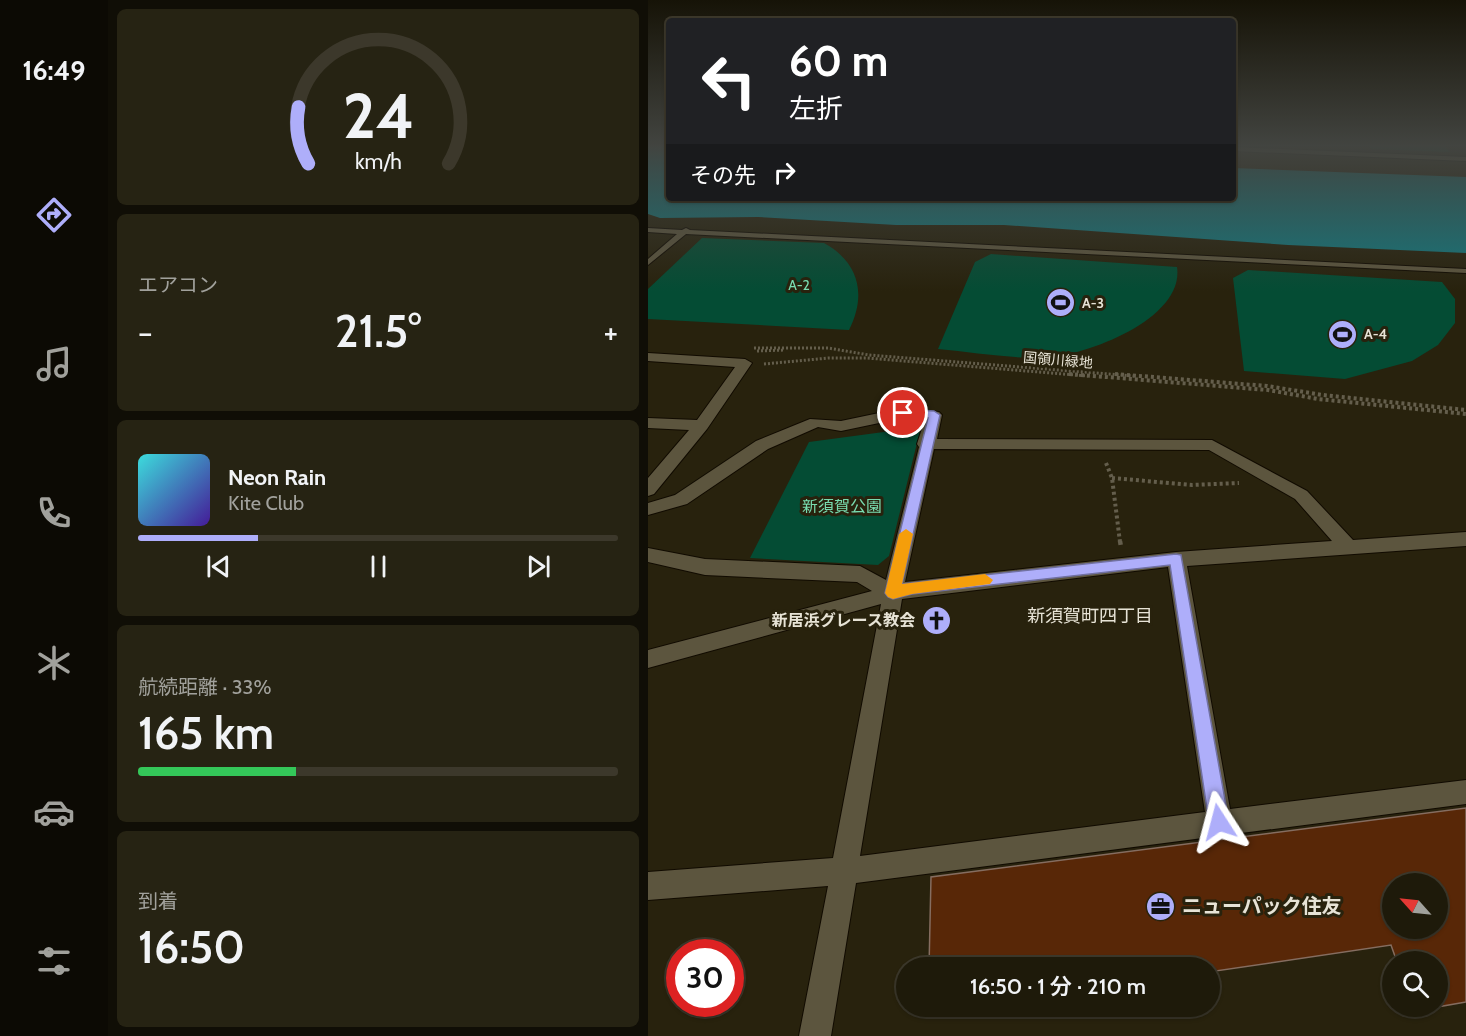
<!DOCTYPE html>
<html lang="ja">
<head>
<meta charset="utf-8">
<style>
	body { margin:0; font-family:Cabin,"Noto Sans JP",sans-serif; background:#262313; color:#f1f3f6; height:100vh; display:flex; flex-direction:column; font-size:22px; white-space:nowrap }
	* { box-sizing:border-box; margin:0 }
	p { font-size:20px; color:#a1a19c }
	.icon { flex:none; width:33px; height:33px; fill:none; stroke:currentColor; stroke-width:2; stroke-linecap:round; stroke-linejoin:round }
	.map { position:relative; flex:1; overflow:hidden }
	.side { display:flex; flex-direction:column; gap:9px; padding:9px; background:#100e06; width:540px }
	.side>* { flex:none }
	.hud { position:absolute; left:18px; top:18px; width:570px; height:183px; border-radius:6px; box-shadow:0 2px 4px #0004,0 0 0 2px #3c382b; background:#202124; color:#fff; overflow:hidden }
	.needle { width:39px; rotate:297deg }
	.tools { position:absolute; left:734px; top:873px; display:grid; gap:12px }
	.tools a { display:grid; place-items:center; width:66px; height:66px; border-radius:50%; background:#1e1a0a; box-shadow:0 2px 4px #0004,0 0 0 2px #3c382b; font-size:30px }
	.speed { position:absolute; left:18px; top:939px; display:flex; gap:12px; font-size:30px; font-weight:700; text-align:center }
	.speed>* { display:grid; place-content:center; width:78px; height:78px; border-radius:50%; background:#1e1a0a; box-shadow:0 2px 4px #0004,0 0 0 2px #3c382b; line-height:1 }
	.speed .limit { border:9px solid #d22; background:#fff; color:#111 }
	.pin { position:absolute; display:grid; place-items:center; width:51px; height:51px; color:#fff; margin:-26px; border:3px solid #fff; border-radius:50%; box-shadow:0 2px 6px #0007 }
	.me { position:absolute; width:66px; margin:-33px; rotate:351deg; stroke-linejoin:round; filter:drop-shadow(0 0 4px #0008) }
	.turn { display:flex; align-items:center; gap:21px; height:126px; padding:0 24px; font-size:27px }
	.turn .icon { width:78px; height:78px; stroke-width:2.5 }
	.turn b { display:block; font-size:42px; line-height:51px }
	.then { display:flex; align-items:center; height:57px; padding:0 24px; background:#0003; gap:12px; font-size:22px }
	.big { font-size:45px; font-weight:600; line-height:1.1 }
	.side .tile { flex:1; display:flex; flex-direction:column; justify-content:center; gap:9px; min-width:0; padding:0 21px; border-radius:9px; background:#262313 }
	.side .dial { align-items:center; gap:0 }
	.dial svg { height:156px; overflow:visible; fill:none; stroke:#3c382b; stroke-width:7; stroke-linecap:round; text-anchor:middle }
	.dial text { fill:#f1f3f6; stroke:none }
	.song { display:flex; align-items:center; gap:18px }
	.cover { width:72px; height:72px; border-radius:9px; background:linear-gradient(135deg,hsl(180 70% 55%),hsl(260 70% 35%)) }
	.played { height:6px; border-radius:3px; background:linear-gradient(90deg,#aeaefa 25%,#3c382b 25%) }
	.keys { display:flex; justify-content:space-around; direction:ltr }
	.heat { display:flex; justify-content:space-between; align-items:center; font-size:33px; direction:ltr }
	.charge { height:9px; border-radius:4px; background:linear-gradient(90deg,#34c759 33%,#3c382b 0) }
	.trip { position:absolute; left:248px; top:957px; width:324px; height:60px; border-radius:30px; background:#1e1a0a; box-shadow:0 2px 4px #0004,0 0 0 2px #3c382b; font-weight:600; line-height:60px; text-align:center }
	main { display:flex; flex:1; min-height:0 }
	.tab-bar { display:flex; flex-direction:column; width:108px; justify-content:space-around; align-items:center; background:#0c0a04; color:#a1a19c }
	.tab-bar .icon { width:42px; height:42px }
	.tab-bar .on { color:#aeaefa }
	.tab-bar b { font-size:27px; color:#f1f3f6 }
	.map>svg:first-child { display:block }
	.green { fill:#044c34 }
	.water { fill:#16777c }
	.building { fill:#582707; stroke:#856d60; stroke-width:1.5; fill-rule:evenodd }
	.lines { fill:none; stroke-linecap:round; stroke-linejoin:round }
	.lane-casing { stroke:#110b00; stroke-width:2 }
	.street-casing { stroke:#110b00; stroke-width:2 }
	.path-far2 { stroke:#645e4c; stroke-width:3; stroke-dasharray:2 2; stroke-linecap:butt }
	.path-far1 { stroke:#645e4c; stroke-width:4; stroke-dasharray:3 3; stroke-linecap:butt }
	.path { stroke:#645e4c; stroke-width:4.5; stroke-dasharray:4 4; stroke-linecap:butt }
	.lane { fill:#5c553e; fill-rule:evenodd }
	.street { fill:#5c553e; fill-rule:evenodd }
	.route { fill:#aeaefa; stroke:#7171a2; stroke-width:1.5 }
	.slow { fill:#f59e0b }
	.labels { text-anchor:middle; dominant-baseline:central; stroke-width:6; stroke-linejoin:round; paint-order:stroke }
	.far-park-label { font-size:14px; fill:#79dcb0; stroke:#28220d }
	.far-poi-label { font-size:14px; font-weight:bold; fill:#e7e3d6; stroke:#28220d; text-anchor:start }
	.far-street-label { font-size:14px; fill:#e7e3d6; stroke:#28220d }
	.park-label { font-size:16px; fill:#79dcb0; stroke:#28220d }
	.poi-label { font-size:16px; font-weight:bold; fill:#e7e3d6; stroke:#28220d; text-anchor:end }
	.neighbourhood-label { font-size:18px; fill:#e7e3d6; stroke:#28220d }
	.near-poi-label { font-size:20px; font-weight:bold; fill:#e7e3d6; stroke:#28220d; text-anchor:start }
</style>
</head>
<body>
<main>
<nav class="tab-bar">
<b>16:49</b>
<svg class="icon on" aria-label="directions" viewBox="0 0 24 24"><path d="M12 3l9 9-9 9-9-9zM9 14v-3h6M13 9l2 2-2 2"/></svg>
<svg class="icon" aria-label="music" viewBox="0 0 24 24"><path d="M9 18V5l10-2v13"/><circle cx="6" cy="18" r="3"/><circle cx="16" cy="16" r="3"/></svg>
<svg class="icon" aria-label="phone" viewBox="0 0 24 24"><path d="M5 4h4l2 5-3 2q2 4 5 5l2-3 5 2v4C11 20 4 13 5 4z"/></svg>
<svg class="icon" aria-label="climate" viewBox="0 0 24 24"><path d="M12 3v18M4 7l16 10M4 17L20 7"/></svg>
<svg class="icon" aria-label="car" viewBox="0 0 24 24"><path d="M5 17H2v-5l4-1 3-4h7l3 4 3 1v5h-3M9 17h6M6 11h13"/><circle cx="7" cy="17" r="2"/><circle cx="17" cy="17" r="2"/></svg>
<svg class="icon" aria-label="filters" viewBox="0 0 24 24"><path d="M4 7h16M4 17h16"/><circle cx="9" cy="7" r="2"/><circle cx="15" cy="17" r="2"/></svg>
</nav>
<section class="side">
<div class="tile dial"><svg viewBox="0 0 100 80">
<path d="M14 69A42 42 0 1 1 86 69"/>
<path d="M14 69A42 42 0 0 1 9 40" stroke="#aeaefa"/>
<text x="50" y="56" font-size="32" font-weight="700">24</text>
<text x="50" y="72" font-size="11">km/h</text>
</svg></div>
<div class="tile"><p>エアコン</p>
<div class="heat"><a>−</a><b class="big">21.5°</b><a>+</a></div>
</div>
<div class="tile">
<div class="song"><i class="cover"></i><div><b>Neon Rain</b><p>Kite Club</p></div></div>
<div class="played"></div>
<div class="keys"><svg class="icon" aria-label="previous" viewBox="0 0 24 24"><path d="M18 5L8 12l10 7zM5 5v14"/></svg><svg class="icon" aria-label="pause" viewBox="0 0 24 24"><path d="M8 5v14M16 5v14"/></svg><svg class="icon" aria-label="next" viewBox="0 0 24 24"><path d="M6 5l10 7-10 7zM19 5v14"/></svg></div>
</div>
<div class="tile"><p>航続距離 · 33%</p><b class="big">165 km</b><div class="charge"></div></div>
<div class="tile"><p>到着</p><b class="big">16:50</b></div>
</section>
<div class="map">
<svg width="818" height="1036" viewBox="0 0 818 1036">
	<rect width="100%" height="100%" fill="#28220d"/>
	<path class="green" d="M722,146H797L802,152L724,149Z
		M54,238L176,243C211,262 219,295 201,330L0,319V289Z
		M343,254L529,267C537,320 434,358 391,358C358,358 323,352 290,349L327,262Z
		M600,270L794,282L807,299V323L790,345L764,361L697,379L596,371L585,278Z
		M273,427L241,556L230,565L102,558L161,442Z"/>
	<path class="water" d="M0,146H21V198H585V168L818,177V253L640,245L356,225H248L110,217L12,218L0,214Z"/>
	<path class="building" d="M818,808V1002L789,1007V962H749L743,945L561,972V968H281L283,877ZM744,884H789V928H744Z"/>
	<g class="lines">
		<defs>
			<path id="lane" d="M585,147L818,157V161L585,151Z
				M0,228L34,230L38,228L42,230L818,269V273L38,234L0,265V259L29,234L0,232Z"/>
			<path id="street" d="M0,353L97,359L104,363L59,429L6,494L0,496V478L41,430L0,428V418L49,420L87,367L0,361Z
				M255,408L291,412L294,415L289,439L564,440L659,491L705,540L818,532V546L539,566L582,809L818,780V804L208,883L183,1036H151L180,886L0,900V872L185,858L233,604L0,668V650L224,591L209,582L57,575L0,562V548L57,559L212,566L238,580L271,447L269,444L277,419L255,418L193,431L170,427L120,449L39,504L0,515V503L27,495L108,441L162,419L193,421ZM286,449L561,450L647,499L684,541L528,552L257,582ZM520,567L557,812L212,856L254,599Z"/>
		</defs>
		<use href="#lane" class="lane-casing"/>
		<use href="#street" class="street-casing"/>
		<path class="path-far2" d="M106,348H180L221,355L486,376
			M109,351L137,350
			M116,364L181,358H219L440,376"/>
		<path class="path-far1" d="M421,374L620,390L670,399L818,414
			M467,374L619,386L675,395L818,410
			M458,463L464,478L472,542
			M464,478L544,485L591,483"/>
		<path class="path" d="M472,541L473,547"/>
		<use href="#lane" class="lane"/>
		<use href="#street" class="street"/>
	</g>
	<linearGradient id="sky" x2="0" y2="1"><stop stop-color="#161307"/><stop offset="0.5" stop-color="#424440"/><stop offset="1" stop-color="#424440" stop-opacity="0"/></linearGradient>
	<rect width="818" height="291" fill="url(#sky)"/>
	<path class="route" d="M255,409L286,411L292,415L254,584L528,554L533,555L581,822L578,829L571,832L564,829L561,822L522,565L264,594L245,599L240,597L237,593L280,418L250,415V410Z"/>
	<path class="slow" d="M258,529L265,534L254,584L337,574L345,580L342,584L264,594L245,599L240,597L237,593L251,534Z"/>
	<defs>
		<symbol id="stadium-disc" viewBox="-11 -11 22 22"><circle r="9.5" fill="#aeaefa" stroke="#28220d"/><path d="M0-5a6.5 5 0 1 0 0 10a6.5 5 0 1 0 0-10ZM-3.5-1.8h7v3.6h-7Z" fill="#111"/></symbol>
		<symbol id="church-disc" viewBox="-11 -11 22 22"><circle r="9.5" fill="#aeaefa" stroke="#28220d"/><path d="M-1.2-6h2.4v3.5h3.3v2.4h-3.3V6h-2.4V-.1h-3.3v-2.4h3.3Z" fill="#111"/></symbol>
		<symbol id="office-disc" viewBox="-11 -11 22 22"><circle r="9.5" fill="#aeaefa" stroke="#28220d"/><path d="M-6-3h4V-5.5h4V-3h4V5H-6ZM-1-4.5V-3h2v-1.5ZM-6 0V1H6V0Z" fill="#111"/></symbol>
	</defs>
	<g fill-rule="evenodd">
		<use href="#stadium-disc" x="396" y="286" width="33" height="33"/>
		<use href="#stadium-disc" x="678" y="318" width="33" height="33"/>
		<use href="#church-disc" x="272" y="604" width="33" height="33"/>
		<use href="#office-disc" x="496" y="890" width="33" height="33"/>
	</g>
	<g class="labels">
		<g class="far-park-label">
			<text x="151" y="285">A-2</text>
		</g>
		<g class="far-poi-label">
			<text x="434" y="303">A-3</text>
			<text x="716" y="334">A-4</text>
		</g>
		<g class="far-street-label">
			<text transform="translate(410 360) rotate(5)">国領川緑地</text>
		</g>
		<g class="park-label">
			<text x="194" y="506">新須賀公園</text>
		</g>
		<g class="poi-label">
			<text x="267" y="620">新居浜グレース教会</text>
		</g>
		<g class="neighbourhood-label">
			<text x="442" y="616">新須賀町四丁目</text>
		</g>
		<g class="near-poi-label">
			<text x="534" y="906">ニューパック住友</text>
		</g>
	</g>
</svg>
<div class="tools">
<a><svg class="needle" viewBox="-14 -14 28 28"><path d="M0-13l5 13h-10z" fill="#e53935"/><path d="M0 13l5-13h-10z" fill="#a1a19c"/></svg></a>
<a><svg class="icon" aria-label="search" viewBox="0 0 24 24"><circle cx="10" cy="10" r="6"/><path d="M15 15l6 6"/></svg></a>
</div>
<div class="speed"><div class="limit">30</div></div>
<div class="pin" style="left:255px;top:413px;background:#d93025"><svg class="icon" aria-label="arrive" viewBox="0 0 24 24"><path d="M6 21V4h12l-3 4 3 4H6"/></svg></div>
<svg class="me" style="left:571px;top:822px" viewBox="-20 -20 40 40"><path d="M0-17L14 15 0 8-14 15z" fill="#aeaefa" stroke="#fff" stroke-width="4"/></svg>
<div class="trip">16:50 · 1 分 · 210 m</div>
<div class="hud">
<div class="turn"><svg class="icon" aria-label="left" viewBox="0 0 24 24"><path d="M17 20v-9H6M10 6l-5 5 5 5"/></svg><div><b>60 m</b>左折</div></div>
<div class="then">その先<svg class="icon" aria-label="right" viewBox="0 0 24 24"><path d="M7 20v-9h11M14 6l5 5-5 5"/></svg></div>
</div>
</div>
</main>
</body>
</html>
